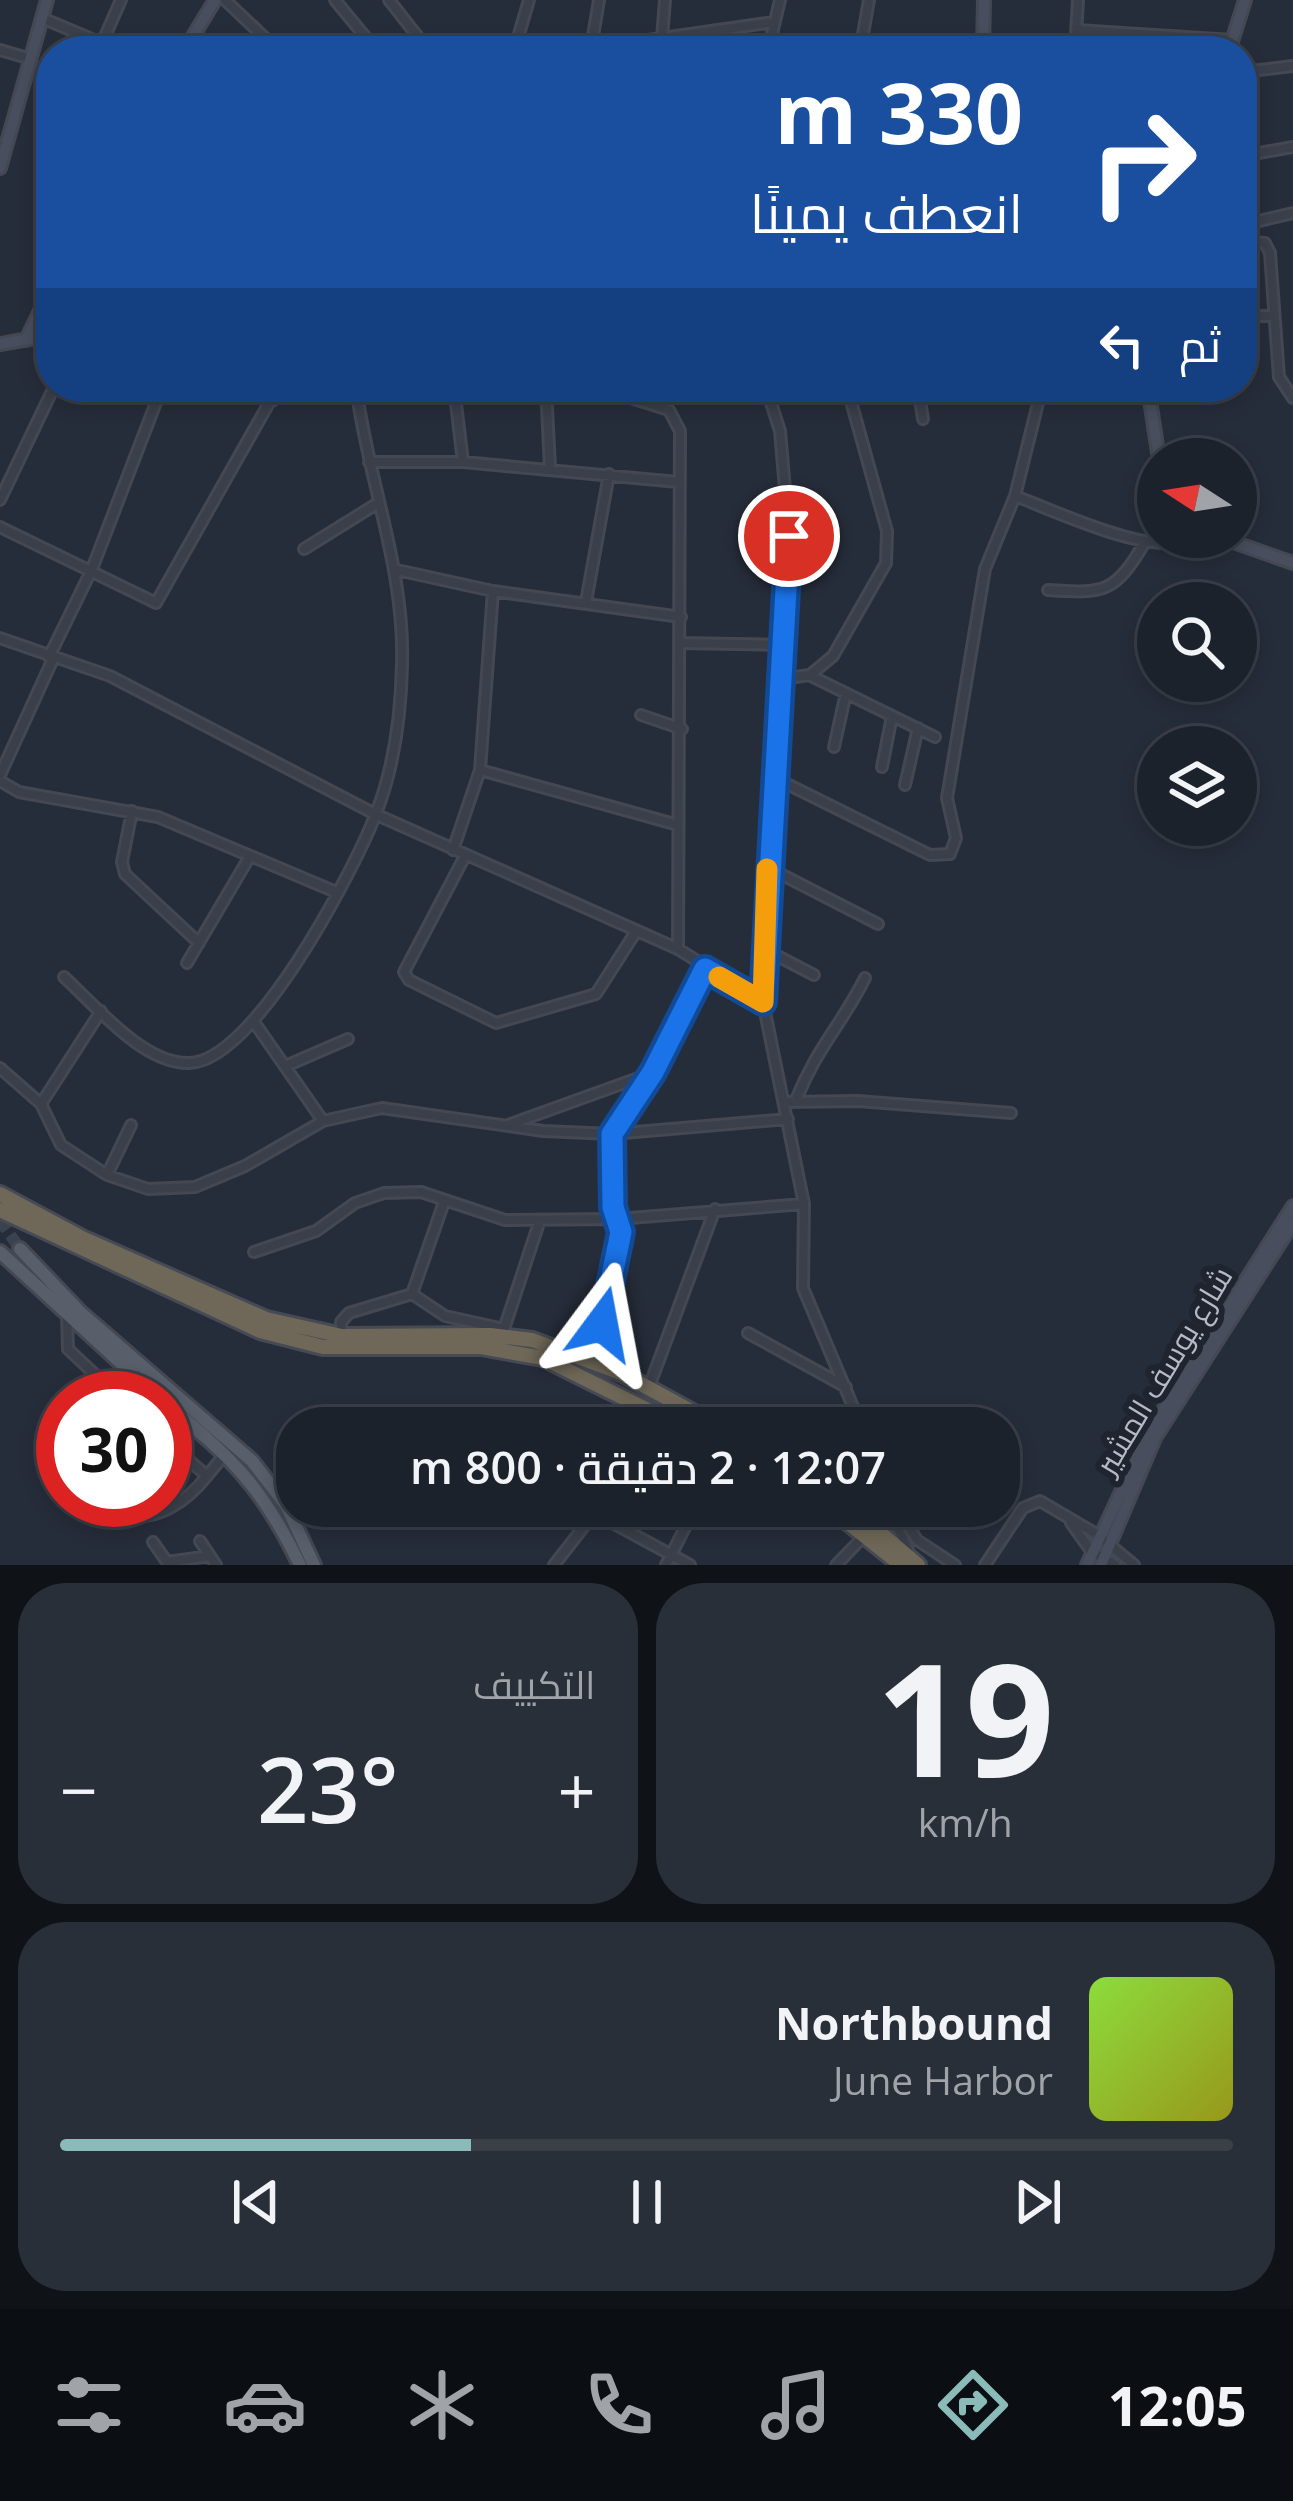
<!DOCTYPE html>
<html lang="ar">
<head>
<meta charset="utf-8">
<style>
	body { margin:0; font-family:"Open Sans",Cairo,sans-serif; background:#292f38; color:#f1f3f6; direction:rtl; height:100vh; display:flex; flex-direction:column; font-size:45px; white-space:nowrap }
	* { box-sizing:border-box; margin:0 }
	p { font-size:39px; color:#a0a4a9 }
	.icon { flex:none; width:66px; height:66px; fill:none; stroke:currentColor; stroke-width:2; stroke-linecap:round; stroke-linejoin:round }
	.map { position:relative; height:1565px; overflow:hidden; direction:ltr }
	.drawer { display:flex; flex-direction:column; gap:18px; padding:18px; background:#0f1318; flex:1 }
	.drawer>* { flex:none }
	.hud { position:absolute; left:36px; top:36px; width:1221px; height:366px; border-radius:48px; box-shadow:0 6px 18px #0003,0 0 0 3px #3a3f48; direction:rtl; background:#1a4fa0; color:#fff; overflow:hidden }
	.needle { width:78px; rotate:282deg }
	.tools { position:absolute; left:1137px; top:438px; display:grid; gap:24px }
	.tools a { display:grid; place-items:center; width:120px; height:120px; border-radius:50%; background:#1c222c; box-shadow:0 6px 18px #0003,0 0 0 3px #3a3f48; font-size:60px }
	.speed { position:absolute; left:36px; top:1371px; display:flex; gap:24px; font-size:60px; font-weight:700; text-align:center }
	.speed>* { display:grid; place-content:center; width:156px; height:156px; border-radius:50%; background:#1c222c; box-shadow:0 6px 18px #0003,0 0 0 3px #3a3f48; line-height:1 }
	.speed .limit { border:18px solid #d22; background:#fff; color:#111 }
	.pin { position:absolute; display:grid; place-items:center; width:102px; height:102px; color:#fff; margin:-51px; border:6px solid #fff; border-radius:50%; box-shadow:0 3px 12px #0007 }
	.me { position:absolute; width:132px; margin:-66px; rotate:13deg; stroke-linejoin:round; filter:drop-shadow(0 0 9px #0008) }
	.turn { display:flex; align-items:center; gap:42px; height:252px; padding:0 36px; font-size:54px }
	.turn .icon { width:156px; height:156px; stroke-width:2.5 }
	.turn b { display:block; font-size:84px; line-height:102px }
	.then { display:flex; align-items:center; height:114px; padding:0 36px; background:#0003; gap:24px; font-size:45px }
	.big { font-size:90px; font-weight:600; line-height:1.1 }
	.drawer .widget { flex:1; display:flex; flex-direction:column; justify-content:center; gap:18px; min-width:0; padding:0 42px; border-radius:48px; background:#292f38 }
	.drawer .dial { align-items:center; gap:0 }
	.dial b { font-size:156px; line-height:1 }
	.song { display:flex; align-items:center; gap:36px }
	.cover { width:144px; height:144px; border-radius:18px; background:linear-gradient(135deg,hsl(90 70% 55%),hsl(60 70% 35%)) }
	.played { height:12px; border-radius:6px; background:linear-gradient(90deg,#8bbbb9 35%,#3a3f48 35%) }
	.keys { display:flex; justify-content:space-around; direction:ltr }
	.heat { display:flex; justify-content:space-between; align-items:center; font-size:66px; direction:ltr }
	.drawer .tiles { flex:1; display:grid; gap:18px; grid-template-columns:1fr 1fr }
	.widget:last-child { grid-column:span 2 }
	.trip { position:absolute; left:276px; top:1407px; width:744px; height:120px; border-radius:48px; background:#1c222c; box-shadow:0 6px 18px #0003,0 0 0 3px #3a3f48; font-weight:600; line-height:120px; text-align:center; direction:rtl }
	.tabs { display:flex; height:192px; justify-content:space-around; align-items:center; background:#0b0e12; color:#a0a4a9 }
	.tabs .icon { width:84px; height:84px }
	.tabs .on { color:#8bbbb9 }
	.tabs b { font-size:54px; color:#f1f3f6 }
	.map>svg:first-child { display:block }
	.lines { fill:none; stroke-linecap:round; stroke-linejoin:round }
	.primary-tunnel { stroke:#3b424f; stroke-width:12; stroke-dasharray:12 6; stroke-linecap:butt }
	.street-casing { stroke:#434853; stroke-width:14 }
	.secondary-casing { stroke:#434853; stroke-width:16 }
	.primary-casing { stroke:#434853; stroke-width:18 }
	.highway-casing { stroke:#454a55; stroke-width:20 }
	.street { stroke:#3a3f4a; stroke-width:8 }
	.secondary { stroke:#484e5d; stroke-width:10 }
	.primary { stroke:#585e6a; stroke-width:12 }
	.highway { stroke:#6f6858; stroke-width:14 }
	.route-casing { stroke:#114b97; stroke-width:30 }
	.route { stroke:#1a73e8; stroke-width:21 }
	.slow { stroke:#f59e0b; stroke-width:21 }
	.labels { text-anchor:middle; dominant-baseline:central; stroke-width:12; stroke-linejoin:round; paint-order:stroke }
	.street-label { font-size:30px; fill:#b5bac6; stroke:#1f242f }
</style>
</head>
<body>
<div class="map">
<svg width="1293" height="1565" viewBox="0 0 1293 1565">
	<rect width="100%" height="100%" fill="#262d3a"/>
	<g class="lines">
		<path class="primary-tunnel" d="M0,1220L20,1249"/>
		<defs>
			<path id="street" d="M225,0L279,51
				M335,0L377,51
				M389,0L429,51
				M42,18L120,51
				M1077,30L1233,40
				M102,43L121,0
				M591,48L599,0
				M0,50L24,57
				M400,51L417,35
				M514,51L529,0
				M571,51L774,22
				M661,51L665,0
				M768,51L780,0
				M860,51L869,0
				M1075,51L1078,0
				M1242,72L1293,66
				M1242,156L1293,147
				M1242,225L1293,213
				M1242,241L1265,243L1270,253L1279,377L1293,398
				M1242,316H1274
				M454,387L463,462
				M546,387L550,468
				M596,387L669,410L680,431L678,949
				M766,387L780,431L789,536L763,1002L804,1204L803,1288L862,1428
				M918,387L923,419
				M1221,387V388
				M369,462H463L678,482
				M1015,496C1054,510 1158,561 1193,537
				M0,500L54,387
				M0,527L156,603L269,403L287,391L313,387
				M304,549L378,503
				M397,570L493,591L681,617
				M1048,590C1105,594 1115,593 1145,542
				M586,602L609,474
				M0,638L110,676L375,814L678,949L763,1002
				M681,643L784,645
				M49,657L92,569L162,387
				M811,676L935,737
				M781,679L810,675L833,656L886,563L887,531L847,387
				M641,715L682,729
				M834,747L846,693
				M882,767L892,716
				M480,770L678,825
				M0,775L53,659
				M775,778L930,855L950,854L956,838L947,798L985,569L1015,496L1042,387
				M0,781L19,792L158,817L336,892
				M905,785L918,728
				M132,811L122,862L125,874L199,943
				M453,850L480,770L493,591
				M465,856L404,972L409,980L496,1023L596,994L635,933
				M767,867L878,924
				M766,950L814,975
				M187,963L250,856
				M64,977C96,1006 143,1064 189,1063C254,1062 353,872 375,816C394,769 401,714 402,664C405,569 368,480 356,387
				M254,1022L323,1121
				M288,1065L348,1039
				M0,1068L41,1104L61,1145L107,1175L148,1189L195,1187L245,1166L323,1121L382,1108L543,1131L612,1134L788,1119
				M796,1100C816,1049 842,1024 865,978
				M785,1102L858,1101L1011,1113
				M41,1104L101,1011
				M508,1125L652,1073
				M107,1175L131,1125
				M254,1252L316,1231L355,1203L384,1193L421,1192L505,1220L618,1219L803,1204
				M412,1294L445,1316L504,1329
				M67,1315L68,1349L120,1398
				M748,1333L846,1387
				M507,1335L504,1329L540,1220
				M342,1336L341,1322L349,1313L412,1294L444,1202
				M593,1361L621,1233L613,1207L612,1134L653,1072L705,969
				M649,1387L715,1209
				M165,1439L207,1476L225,1454
				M888,1506L908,1550
				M896,1506L917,1540L955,1565
				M125,1513C157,1524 188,1500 207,1476
				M596,1514L690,1565
				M1071,1523L1091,1551L1115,1565
				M200,1541L216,1565
				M153,1542L167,1562L210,1556
				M554,1565L600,1506
				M666,1565L696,1506
				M836,1565L866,1534
				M985,1565L1023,1508L1040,1501L1098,1535L1134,1565"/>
			<path id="secondary" d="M184,51L215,0
				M983,51L984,0
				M1229,51L1245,0
				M0,168L47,0
				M26,340L51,288
				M0,344L51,335
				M1148,387L1159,459
				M1219,537L1293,563
				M1087,1565L1148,1434L1293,1206
				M1101,1565L1155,1438L1293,1223"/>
			<path id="primary" d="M20,1249L80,1312L252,1461L286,1505L314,1565
				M0,1252L159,1398
				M165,1403C232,1458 262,1486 300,1565"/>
			<path id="highway" d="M0,1194L84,1239L266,1319L342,1336L490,1335L532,1340L621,1373L722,1428
				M0,1210L260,1331L323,1347H481L543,1358L684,1428
				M827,1506L901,1565
				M849,1506L918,1565
				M860,1514L885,1506"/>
		</defs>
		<use href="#street" class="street-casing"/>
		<use href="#secondary" class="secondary-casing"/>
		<use href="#primary" class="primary-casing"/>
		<use href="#highway" class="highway-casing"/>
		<use href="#street" class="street"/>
		<use href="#secondary" class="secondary"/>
		<use href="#primary" class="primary"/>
		<use href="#highway" class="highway"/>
	</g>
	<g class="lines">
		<defs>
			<path id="route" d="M602,1324L621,1232L613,1207L612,1134L653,1072L705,969L763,1002L789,536"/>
		</defs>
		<use href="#route" class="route-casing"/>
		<use href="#route" class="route"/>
		<path class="slow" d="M719,977L763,1002L767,869"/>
	</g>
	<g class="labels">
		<g class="street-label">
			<text transform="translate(1163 1370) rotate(-59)">شارع يوسف المشير</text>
		</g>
	</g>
</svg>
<div class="tools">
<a><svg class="needle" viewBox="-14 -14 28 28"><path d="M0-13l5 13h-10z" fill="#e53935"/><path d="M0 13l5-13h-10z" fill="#a0a4a9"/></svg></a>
<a><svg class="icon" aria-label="search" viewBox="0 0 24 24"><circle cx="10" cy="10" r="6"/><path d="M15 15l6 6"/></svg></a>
<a><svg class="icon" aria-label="layers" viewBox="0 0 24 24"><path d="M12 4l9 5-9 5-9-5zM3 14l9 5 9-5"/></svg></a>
</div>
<div class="speed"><div class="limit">30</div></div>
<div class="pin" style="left:789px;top:536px;background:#d93025"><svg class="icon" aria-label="arrive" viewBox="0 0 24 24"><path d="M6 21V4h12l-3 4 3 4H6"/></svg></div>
<svg class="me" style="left:602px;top:1324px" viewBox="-20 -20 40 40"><path d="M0-17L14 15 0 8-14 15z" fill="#1a73e8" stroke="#fff" stroke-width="4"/></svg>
<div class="trip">12:07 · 2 دقيقة · 800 m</div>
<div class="hud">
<div class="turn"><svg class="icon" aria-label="right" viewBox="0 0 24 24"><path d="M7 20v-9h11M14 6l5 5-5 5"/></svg><div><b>330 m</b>انعطف يمينًا</div></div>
<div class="then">ثم<svg class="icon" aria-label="left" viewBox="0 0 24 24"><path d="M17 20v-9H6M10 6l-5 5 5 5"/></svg></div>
</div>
</div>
<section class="drawer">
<div class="tiles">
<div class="widget dial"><b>19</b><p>km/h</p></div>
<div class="widget"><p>التكييف</p>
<div class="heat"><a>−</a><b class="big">23°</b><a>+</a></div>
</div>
<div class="widget">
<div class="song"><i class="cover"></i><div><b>Northbound</b><p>June Harbor</p></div></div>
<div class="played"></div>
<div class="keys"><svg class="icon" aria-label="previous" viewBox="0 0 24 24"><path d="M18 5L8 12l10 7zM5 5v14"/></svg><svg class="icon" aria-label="pause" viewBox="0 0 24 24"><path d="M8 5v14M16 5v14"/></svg><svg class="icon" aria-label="next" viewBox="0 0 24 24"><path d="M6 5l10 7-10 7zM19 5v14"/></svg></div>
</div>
</div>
</section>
<nav class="tabs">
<b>12:05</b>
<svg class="icon on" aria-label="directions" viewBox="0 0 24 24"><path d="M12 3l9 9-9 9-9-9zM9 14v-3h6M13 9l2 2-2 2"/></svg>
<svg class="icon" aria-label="music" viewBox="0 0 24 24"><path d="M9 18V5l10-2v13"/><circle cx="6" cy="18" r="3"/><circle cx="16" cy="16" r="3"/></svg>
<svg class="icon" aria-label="phone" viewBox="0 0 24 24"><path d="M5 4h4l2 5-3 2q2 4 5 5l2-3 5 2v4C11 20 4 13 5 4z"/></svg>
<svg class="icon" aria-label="climate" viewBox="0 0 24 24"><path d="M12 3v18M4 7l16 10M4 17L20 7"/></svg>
<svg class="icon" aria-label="car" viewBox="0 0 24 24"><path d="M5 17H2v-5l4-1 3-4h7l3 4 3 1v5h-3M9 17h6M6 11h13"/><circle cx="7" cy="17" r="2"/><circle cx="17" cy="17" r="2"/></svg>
<svg class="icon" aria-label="filters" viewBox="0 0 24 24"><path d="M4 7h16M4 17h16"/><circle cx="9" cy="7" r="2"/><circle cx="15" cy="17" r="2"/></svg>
</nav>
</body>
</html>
